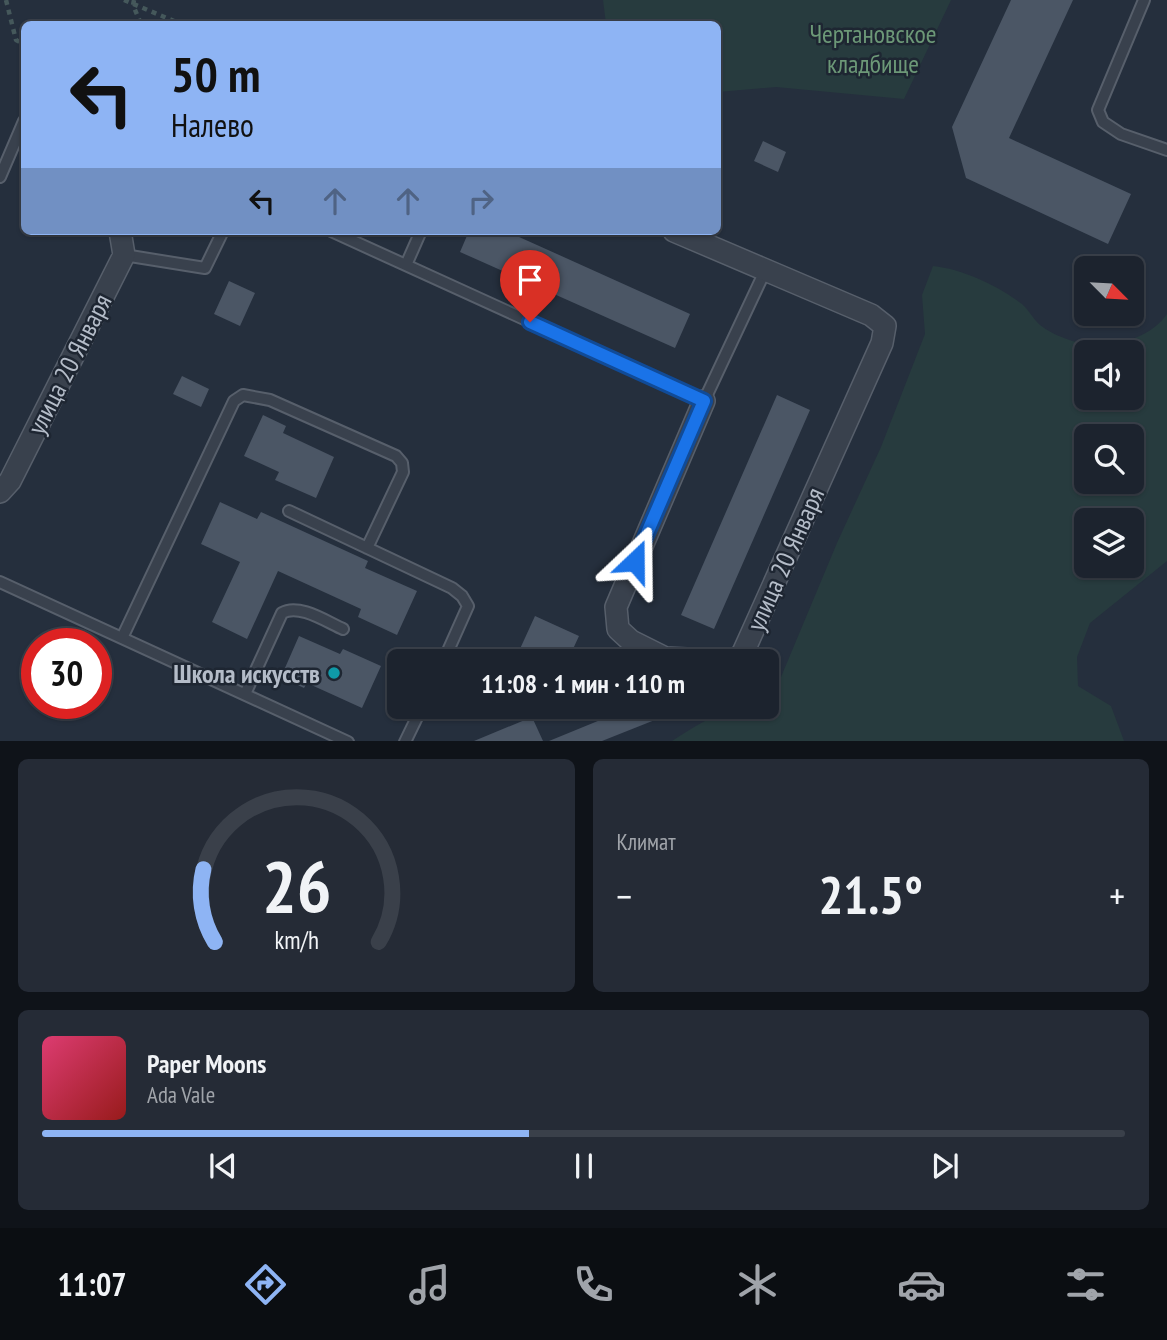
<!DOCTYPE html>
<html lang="ru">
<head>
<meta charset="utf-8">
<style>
	body { margin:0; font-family:"PT Sans Narrow",sans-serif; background:#252b36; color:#f1f3f6; height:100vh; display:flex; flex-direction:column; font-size:26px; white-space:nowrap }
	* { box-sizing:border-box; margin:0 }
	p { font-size:23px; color:#a0a4aa }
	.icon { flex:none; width:38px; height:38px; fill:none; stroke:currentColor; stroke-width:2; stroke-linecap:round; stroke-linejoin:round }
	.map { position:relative; height:741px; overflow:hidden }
	.side { display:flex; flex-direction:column; gap:18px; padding:18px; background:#0f1319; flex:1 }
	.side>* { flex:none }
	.banner { position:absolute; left:21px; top:21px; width:700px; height:214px; border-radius:10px; box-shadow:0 2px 5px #0004,0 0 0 2px #3a404a; background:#8eb4f4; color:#111; overflow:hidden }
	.needle { width:46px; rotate:114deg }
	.fabs { position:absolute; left:1074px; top:256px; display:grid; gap:14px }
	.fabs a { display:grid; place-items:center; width:70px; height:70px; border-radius:10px; background:#1c232e; box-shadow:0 2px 5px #0004,0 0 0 2px #3a404a; font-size:35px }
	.speed { position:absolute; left:21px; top:628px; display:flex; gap:14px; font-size:35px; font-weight:700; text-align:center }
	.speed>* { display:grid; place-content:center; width:91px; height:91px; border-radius:50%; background:#1c232e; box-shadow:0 2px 5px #0004,0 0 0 2px #3a404a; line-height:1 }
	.speed .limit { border:10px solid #d22; background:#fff; color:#111 }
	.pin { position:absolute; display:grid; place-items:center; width:60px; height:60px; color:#fff; margin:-72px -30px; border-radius:50% 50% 50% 0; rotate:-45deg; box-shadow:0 0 7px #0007 }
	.pin .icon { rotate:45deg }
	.me { position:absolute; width:77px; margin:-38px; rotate:23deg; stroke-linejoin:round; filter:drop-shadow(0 0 5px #0008) }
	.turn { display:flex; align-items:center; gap:24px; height:147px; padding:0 35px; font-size:32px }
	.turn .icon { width:91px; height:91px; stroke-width:2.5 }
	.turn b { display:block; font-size:49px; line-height:60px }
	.lanes { display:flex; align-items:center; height:66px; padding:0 35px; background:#0003; justify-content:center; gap:35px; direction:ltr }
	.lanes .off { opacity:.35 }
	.big { font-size:52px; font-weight:700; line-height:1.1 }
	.side .card { flex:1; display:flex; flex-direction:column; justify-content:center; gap:10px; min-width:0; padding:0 24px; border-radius:10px; background:#252b36 }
	.side .dial { align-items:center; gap:0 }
	.dial svg { height:182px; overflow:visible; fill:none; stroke:#3a404a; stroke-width:7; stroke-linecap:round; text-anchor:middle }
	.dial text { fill:#f1f3f6; stroke:none }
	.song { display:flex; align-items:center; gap:21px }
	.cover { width:84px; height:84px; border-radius:10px; background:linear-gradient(135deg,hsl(340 70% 55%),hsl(0 70% 35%)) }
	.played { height:7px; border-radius:4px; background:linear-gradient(90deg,#8eb4f4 45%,#3a404a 45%) }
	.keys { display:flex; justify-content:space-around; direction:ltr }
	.heat { display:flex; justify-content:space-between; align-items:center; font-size:38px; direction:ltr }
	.side .tiles { flex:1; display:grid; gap:18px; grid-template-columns:1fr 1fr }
	.card:last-child { grid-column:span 2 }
	.trip { position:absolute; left:387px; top:649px; width:392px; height:70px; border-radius:10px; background:#1c232e; box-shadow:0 2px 5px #0004,0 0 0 2px #3a404a; font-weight:700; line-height:70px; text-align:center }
	.tabs { display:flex; height:112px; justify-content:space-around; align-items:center; background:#0b0e12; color:#a0a4aa }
	.tabs .icon { width:49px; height:49px }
	.tabs .selected { color:#8eb4f4 }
	.tabs b { font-size:32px; color:#f1f3f6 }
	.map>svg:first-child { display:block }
	.green { fill:#273b3e; fill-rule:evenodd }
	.building { fill:#4b5665 }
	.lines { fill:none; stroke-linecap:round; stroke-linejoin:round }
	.service-casing { stroke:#575f6b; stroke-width:14 }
	.minor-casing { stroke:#575f6b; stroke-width:24 }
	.path { stroke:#45585b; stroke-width:4.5; stroke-dasharray:5 5; stroke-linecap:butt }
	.service { stroke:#39414d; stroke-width:10 }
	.minor { stroke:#39414d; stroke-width:21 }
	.route-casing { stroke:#114b97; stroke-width:18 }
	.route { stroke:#1a73e8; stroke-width:12 }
	.culture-dot { fill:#0f9aa8; stroke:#1e2632; stroke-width:2.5 }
	.labels { text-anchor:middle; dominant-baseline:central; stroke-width:5; stroke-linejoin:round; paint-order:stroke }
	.park-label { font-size:26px; fill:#6c9877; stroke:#1e2632 }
	.street-label { font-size:26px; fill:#b4bcc8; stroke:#1e2632 }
	.poi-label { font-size:26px; font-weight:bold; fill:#b4bcc8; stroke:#1e2632; text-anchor:end }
</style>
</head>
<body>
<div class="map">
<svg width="1167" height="742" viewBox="0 0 1167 742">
	<rect width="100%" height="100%" fill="#252f3d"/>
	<path class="green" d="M603,0H951L904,99L776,87L718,92V24H606Z
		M933,266C963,269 998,286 1022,304C1029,310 1033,319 1040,325C1046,330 1056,335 1064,338C1097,352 1146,344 1167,314V561L1090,623L1077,657L1078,686L1111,706L1124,741H672C707,719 724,707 766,707L767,693L781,677L837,543L881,447L925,334L922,295ZM1087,352H1132V397H1087ZM1087,436H1132V481H1087ZM1087,520H1132V565H1087Z"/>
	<path class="building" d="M1011,0H1073L1009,138L1131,194L1108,244L966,178L952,127Z
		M763,141L786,152L778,172L754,161Z
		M469,231H506L690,314L675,348L460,252Z
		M229,281L255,293L240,326L214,314Z
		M182,376L209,389L201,407L173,394Z
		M777,395L810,410L714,629L681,615Z
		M263,415L286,426L283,433L334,457L316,498L275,480L279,472L244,456Z
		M220,502L257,519L261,512L368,561L365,568L417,591L397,635L358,617L361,609L278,571L247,639L212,622L240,562L201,544Z
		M535,616L579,636L567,662H514Z
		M299,636L340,654L343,649L381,666L362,708L307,683L304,688L281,677Z
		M632,707L685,708L602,741H549Z
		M532,717L543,741H474Z"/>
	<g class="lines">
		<defs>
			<path id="service" d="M1144,0L1098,110L1103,122L1121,134L1167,150
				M0,177L24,121
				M331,231L704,401L766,269
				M124,255L205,268L223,231
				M406,265L421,231
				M289,511L452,588L462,596L468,606L443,662
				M0,582L348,742
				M122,638L234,401L243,395L270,400L396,456L402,463L403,472L367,548
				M245,694L282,613C299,603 327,622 343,629
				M405,742L422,707"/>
			<path id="minor" d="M674,231L871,315L885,326L882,343L742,655L731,661L665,658L631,641L618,629L616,607L704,401
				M0,492L10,481L124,255L120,231"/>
		</defs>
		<use href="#service" class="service-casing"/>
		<use href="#minor" class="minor-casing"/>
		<path class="path" d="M6,0L16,40L24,44
			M124,0L181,24
			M134,0L133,5L141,24"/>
		<use href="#service" class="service"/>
		<use href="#minor" class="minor"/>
	</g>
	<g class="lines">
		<defs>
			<path id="route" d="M530,322L704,401L635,561"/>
		</defs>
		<use href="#route" class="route-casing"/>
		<use href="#route" class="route"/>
	</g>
	<circle class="culture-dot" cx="334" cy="673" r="7"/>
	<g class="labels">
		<g class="park-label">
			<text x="873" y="33">Чертановское<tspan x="873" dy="30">кладбище</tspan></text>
		</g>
		<g class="street-label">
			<text transform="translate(69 364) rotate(-63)">улица 20 Января</text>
			<text transform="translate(785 559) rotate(-66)">улица 20 Января</text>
		</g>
		<g class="poi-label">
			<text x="320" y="673">Школа искусств</text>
		</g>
	</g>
</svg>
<div class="fabs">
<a><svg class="needle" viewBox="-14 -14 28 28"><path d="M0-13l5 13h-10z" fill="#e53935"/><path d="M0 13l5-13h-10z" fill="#a0a4aa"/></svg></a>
<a><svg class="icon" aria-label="sound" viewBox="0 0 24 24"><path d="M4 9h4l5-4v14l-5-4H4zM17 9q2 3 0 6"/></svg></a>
<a><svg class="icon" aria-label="search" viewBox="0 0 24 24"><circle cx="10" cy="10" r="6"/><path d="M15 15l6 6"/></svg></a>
<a><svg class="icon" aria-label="layers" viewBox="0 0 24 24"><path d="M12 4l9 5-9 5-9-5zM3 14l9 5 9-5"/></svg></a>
</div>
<div class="speed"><div class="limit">30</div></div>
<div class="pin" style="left:530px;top:322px;background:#d93025"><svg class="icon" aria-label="arrive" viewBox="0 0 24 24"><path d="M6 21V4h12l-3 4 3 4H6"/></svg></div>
<svg class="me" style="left:635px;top:561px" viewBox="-20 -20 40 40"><path d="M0-17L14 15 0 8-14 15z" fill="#1a73e8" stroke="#fff" stroke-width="4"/></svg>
<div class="trip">11:08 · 1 мин · 110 m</div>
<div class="banner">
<div class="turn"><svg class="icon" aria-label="left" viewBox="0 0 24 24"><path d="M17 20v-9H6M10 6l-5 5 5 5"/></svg><div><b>50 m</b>Налево</div></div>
<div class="lanes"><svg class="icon" aria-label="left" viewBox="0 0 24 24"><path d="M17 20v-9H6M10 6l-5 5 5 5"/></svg><svg class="icon off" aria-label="ahead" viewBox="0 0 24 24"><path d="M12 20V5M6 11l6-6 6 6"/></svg><svg class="icon off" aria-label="ahead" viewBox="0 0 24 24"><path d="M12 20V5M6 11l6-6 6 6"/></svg><svg class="icon off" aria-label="right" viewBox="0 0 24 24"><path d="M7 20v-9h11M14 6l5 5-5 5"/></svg></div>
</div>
</div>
<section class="side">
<div class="tiles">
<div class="card dial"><svg viewBox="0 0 100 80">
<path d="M14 69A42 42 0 1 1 86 69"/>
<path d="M14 69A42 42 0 0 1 9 37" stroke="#8eb4f4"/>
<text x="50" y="56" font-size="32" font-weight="700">26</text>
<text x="50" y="72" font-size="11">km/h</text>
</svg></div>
<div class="card"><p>Климат</p>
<div class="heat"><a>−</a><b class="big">21.5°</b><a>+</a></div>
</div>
<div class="card">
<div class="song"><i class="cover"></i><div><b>Paper Moons</b><p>Ada Vale</p></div></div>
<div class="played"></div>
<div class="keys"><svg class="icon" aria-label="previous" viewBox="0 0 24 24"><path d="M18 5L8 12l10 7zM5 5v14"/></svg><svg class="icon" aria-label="pause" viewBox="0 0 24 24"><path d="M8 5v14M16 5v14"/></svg><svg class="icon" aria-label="next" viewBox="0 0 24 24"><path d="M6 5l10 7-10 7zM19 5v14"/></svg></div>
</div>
</div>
</section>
<nav class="tabs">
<b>11:07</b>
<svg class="icon selected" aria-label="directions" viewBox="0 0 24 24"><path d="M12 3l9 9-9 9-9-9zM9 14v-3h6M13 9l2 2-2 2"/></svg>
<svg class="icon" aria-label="music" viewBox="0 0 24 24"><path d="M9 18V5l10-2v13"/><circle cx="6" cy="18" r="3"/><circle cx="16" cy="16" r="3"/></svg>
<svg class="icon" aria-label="phone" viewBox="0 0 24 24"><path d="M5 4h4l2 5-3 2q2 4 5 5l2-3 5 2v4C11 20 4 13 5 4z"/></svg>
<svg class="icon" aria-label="climate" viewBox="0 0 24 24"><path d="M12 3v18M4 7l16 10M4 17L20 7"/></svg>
<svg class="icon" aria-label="car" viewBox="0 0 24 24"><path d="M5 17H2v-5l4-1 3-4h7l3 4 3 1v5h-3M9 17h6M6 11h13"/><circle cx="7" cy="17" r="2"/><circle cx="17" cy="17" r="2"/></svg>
<svg class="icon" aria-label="filters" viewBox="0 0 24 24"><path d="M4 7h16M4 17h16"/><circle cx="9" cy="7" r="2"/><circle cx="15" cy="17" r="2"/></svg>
</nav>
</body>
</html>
